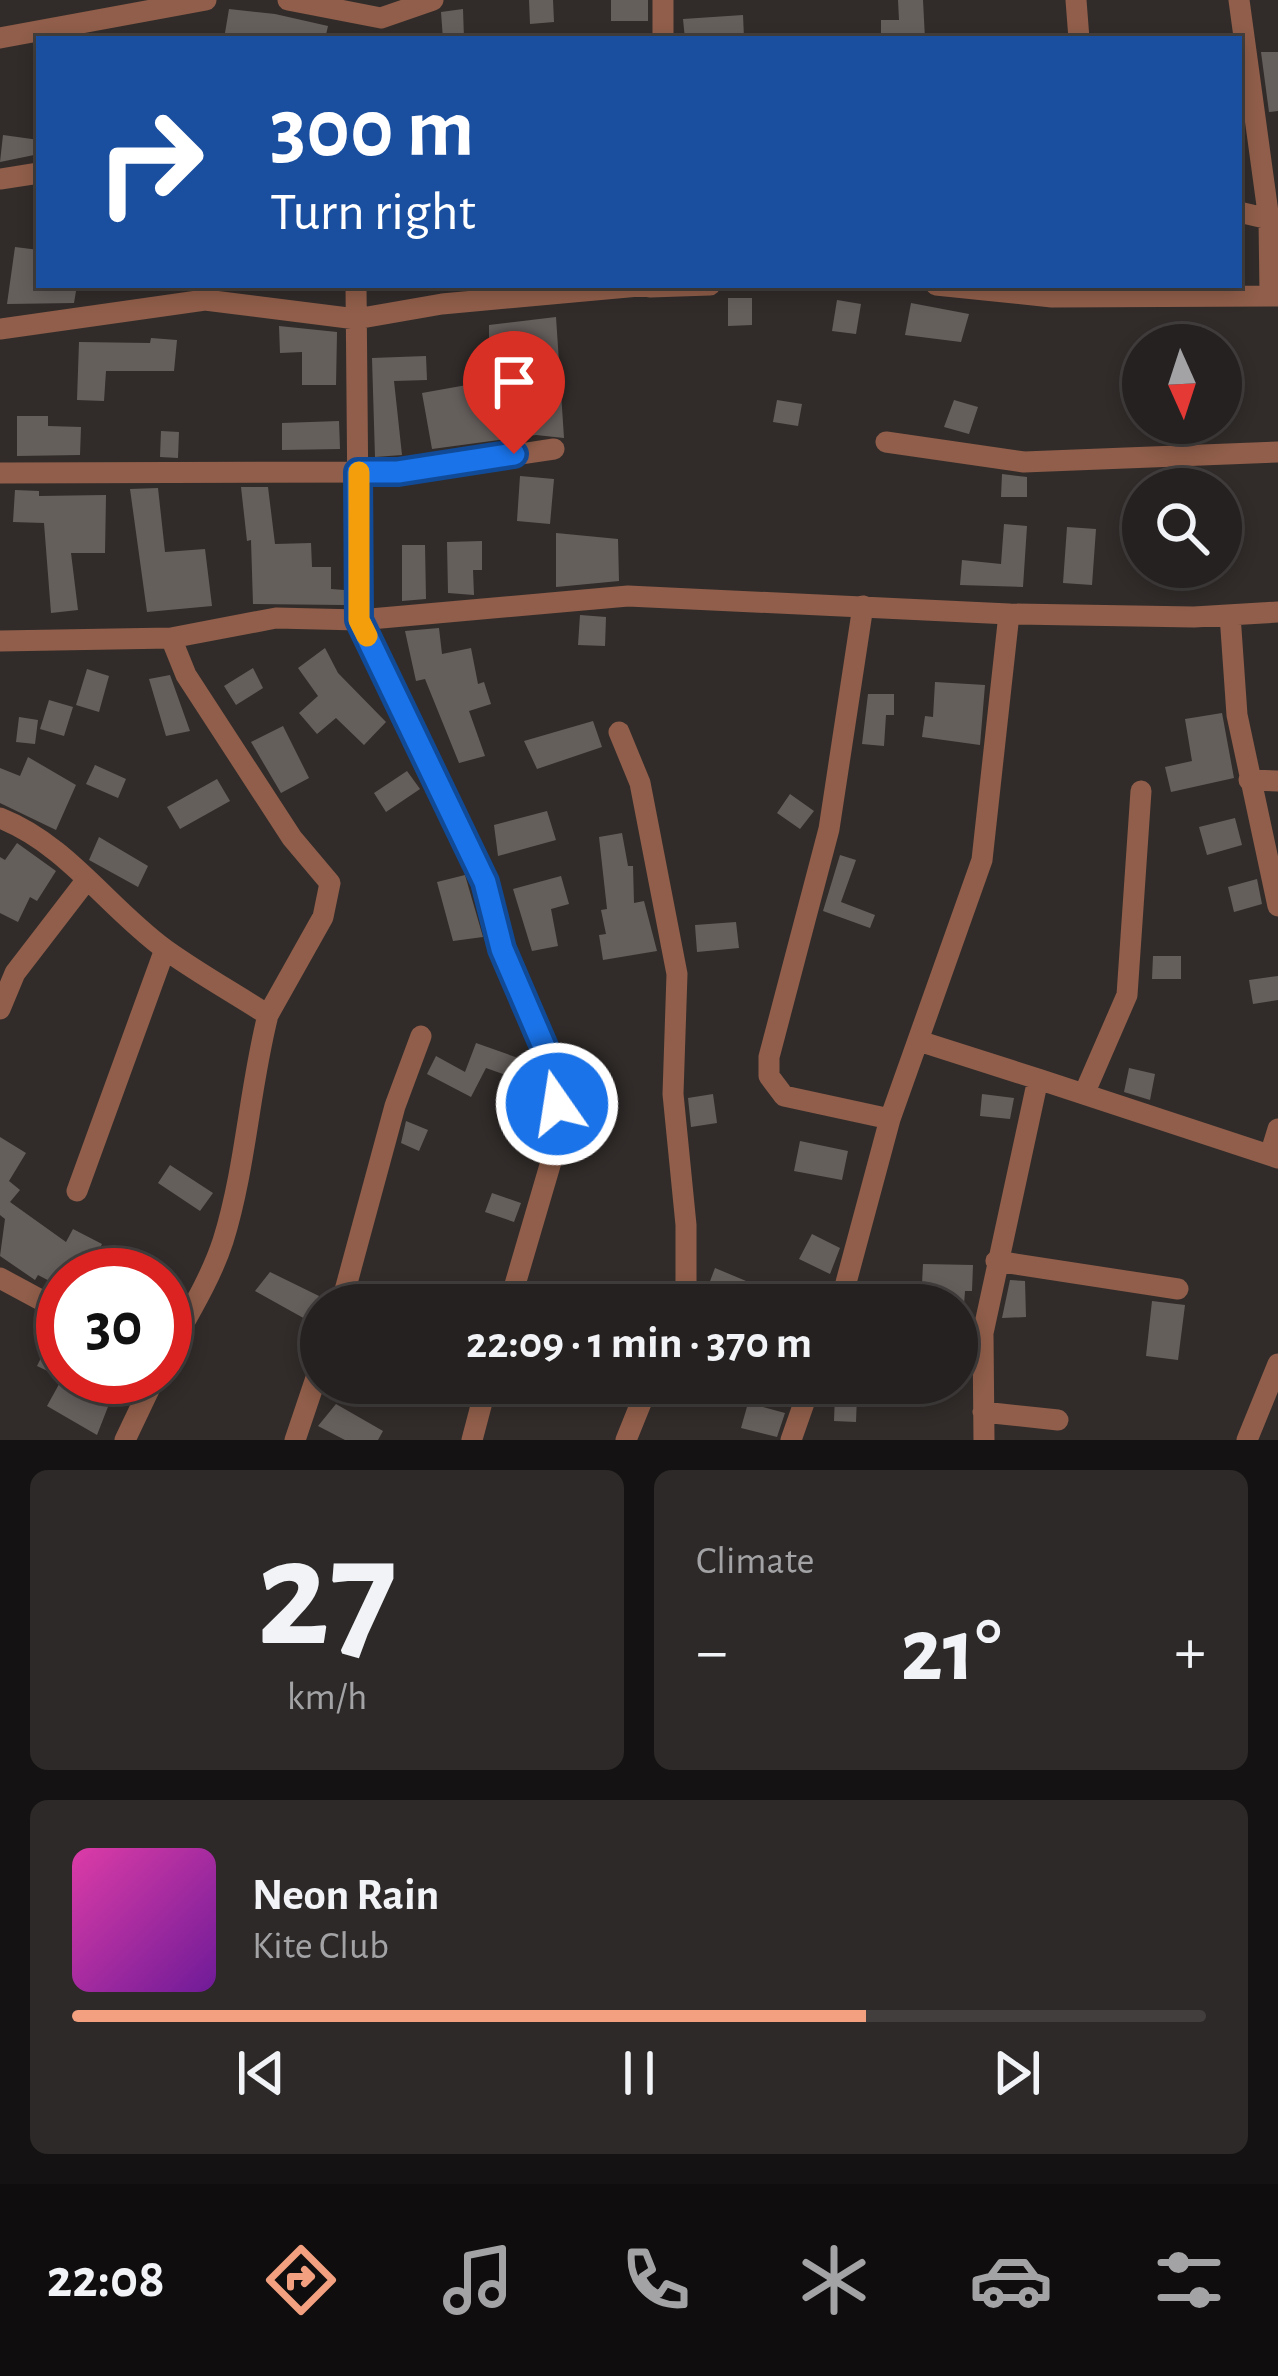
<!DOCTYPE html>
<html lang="en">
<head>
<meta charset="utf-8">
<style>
	body { margin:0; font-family:"Alegreya Sans",sans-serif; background:#2d2929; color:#f1f3f6; height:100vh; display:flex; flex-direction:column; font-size:45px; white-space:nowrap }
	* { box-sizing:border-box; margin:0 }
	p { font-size:39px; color:#a3a3a5 }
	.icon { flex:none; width:66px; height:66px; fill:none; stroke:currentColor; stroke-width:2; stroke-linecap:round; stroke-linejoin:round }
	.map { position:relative; height:1440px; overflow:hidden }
	.panel { display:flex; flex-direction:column; gap:30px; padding:30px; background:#141212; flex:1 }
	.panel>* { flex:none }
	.hud { position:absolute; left:36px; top:36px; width:1206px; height:252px; border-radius:0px; box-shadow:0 6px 18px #0003,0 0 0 3px #423e3e; background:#1a4fa0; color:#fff; overflow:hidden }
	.needle { width:78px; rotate:177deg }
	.fabs { position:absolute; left:1122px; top:324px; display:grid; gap:24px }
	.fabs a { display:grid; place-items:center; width:120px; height:120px; border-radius:50%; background:#252120; box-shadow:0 6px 18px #0003,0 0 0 3px #423e3e; font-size:60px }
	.speed { position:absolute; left:36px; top:1248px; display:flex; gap:24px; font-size:60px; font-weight:700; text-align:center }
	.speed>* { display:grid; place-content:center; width:156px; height:156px; border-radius:50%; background:#252120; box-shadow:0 6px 18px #0003,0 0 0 3px #423e3e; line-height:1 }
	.speed .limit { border:18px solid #d22; background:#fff; color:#111 }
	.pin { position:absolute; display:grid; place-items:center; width:102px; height:102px; color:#fff; margin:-123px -51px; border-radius:50% 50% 50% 0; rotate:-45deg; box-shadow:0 0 12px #0007 }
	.pin .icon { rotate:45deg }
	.me { position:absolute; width:132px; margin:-66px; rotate:347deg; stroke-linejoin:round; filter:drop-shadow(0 0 9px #0008) }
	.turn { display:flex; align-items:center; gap:42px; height:252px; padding:0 36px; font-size:54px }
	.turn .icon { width:156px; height:156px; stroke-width:2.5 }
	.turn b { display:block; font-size:84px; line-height:102px }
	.big { font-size:90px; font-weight:700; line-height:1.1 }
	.panel .card { flex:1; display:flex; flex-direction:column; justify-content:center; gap:18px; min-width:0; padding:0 42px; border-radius:18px; background:#2d2929 }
	.panel .dial { align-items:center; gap:0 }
	.dial b { font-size:156px; line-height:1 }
	.song { display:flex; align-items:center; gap:36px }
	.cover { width:144px; height:144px; border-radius:18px; background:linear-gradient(135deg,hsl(320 70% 55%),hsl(280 70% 35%)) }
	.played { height:12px; border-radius:6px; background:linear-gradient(90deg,#f2a07f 70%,#423e3e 70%) }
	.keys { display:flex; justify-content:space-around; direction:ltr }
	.heat { display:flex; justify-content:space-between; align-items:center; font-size:66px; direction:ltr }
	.panel .tiles { flex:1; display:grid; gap:30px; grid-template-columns:1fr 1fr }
	.card:last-child { grid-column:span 2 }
	.trip { position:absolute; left:300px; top:1284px; width:678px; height:120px; border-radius:60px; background:#252120; box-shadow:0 6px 18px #0003,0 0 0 3px #423e3e; font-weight:700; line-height:120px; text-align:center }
	.menu { display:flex; height:192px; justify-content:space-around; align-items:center; background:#0f0d0d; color:#a3a3a5 }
	.menu .icon { width:84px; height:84px }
	.menu .on { color:#f2a07f }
	.menu b { font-size:54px; color:#f1f3f6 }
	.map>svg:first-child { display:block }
	.building { fill:#655f5c }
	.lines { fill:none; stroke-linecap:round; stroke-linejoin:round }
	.minor { stroke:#905e4a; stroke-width:21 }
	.route-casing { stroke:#114b97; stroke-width:30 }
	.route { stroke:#1a73e8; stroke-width:21 }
	.slow { stroke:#f59e0b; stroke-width:21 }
</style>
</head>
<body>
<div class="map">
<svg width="1278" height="1440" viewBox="0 0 1278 1440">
	<rect width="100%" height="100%" fill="#312c2a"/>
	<path class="building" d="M529,0H553L554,22L530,24Z
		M611,0H648V21H611Z
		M898,0H923L925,39H881V20H899Z
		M229,9L275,14L328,26L325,39H224Z
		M463,9L464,39H443L441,12Z
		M743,15L744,38L685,39L683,19Z
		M1261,52H1278V111L1269,112Z
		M3,135L39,140V154L0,162Z
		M15,247L39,250L37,285H77L74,303L7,304Z
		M728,298H752V325L728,326Z
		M837,300L861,304L856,334L832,331Z
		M911,303L969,314L961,342L905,335Z
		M556,317L564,438L536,435L432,449L422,393L529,374L527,347H489V325Z
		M279,326L337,332L336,385H302V352L280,353Z
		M151,338L177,340L174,371H106L104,401L77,400L79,342L150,343Z
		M426,356L427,380L394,381L402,455L375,457L372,358Z
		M777,400L802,404L798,426L773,422Z
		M954,400L978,407L969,434L944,427Z
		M17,416H48V426L81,427L80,455L17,456Z
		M339,421L340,449L282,450V423Z
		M161,431L179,432L178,458L160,457Z
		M1002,474L1027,477V497H1001Z
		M520,476L554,479L550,524L517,521Z
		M241,487H268L275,544L311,543L312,567H331V589L344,590V605L253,604L251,540L247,541Z
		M158,488L165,552L205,549L212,606L147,612L130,489Z
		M15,490L39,491V496L106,495L105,553H71L78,610L51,613L44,523L13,522Z
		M1004,524L1027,526L1023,587L960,585L962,560L1001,564Z
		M1067,527L1096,529L1092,585L1063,583Z
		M556,533L618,539L619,581L556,587Z
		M482,541V570H473L474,595L448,593L447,542Z
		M402,545H425L426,599L402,601Z
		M580,615L606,617L605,646L578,645Z
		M439,628L442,654L471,648L478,684L484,682L491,704L469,711L485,756L459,763L425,679L416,681L405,631Z
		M325,648L338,673L386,722L364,745L336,718L317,734L299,713L318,696L298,668Z
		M253,668L263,688L236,705L224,686Z
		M87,669L109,676L99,712L76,705Z
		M170,675L190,731L166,736L149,679Z
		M935,682L985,685L980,745L922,737L925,716L933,717Z
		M868,694H894V715H886L884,746L862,744Z
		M49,700L73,707L64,736L40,729Z
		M1222,713L1234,778L1171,792L1165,767L1192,761L1185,719Z
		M19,717L38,720L35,744L16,742Z
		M593,721L602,747L537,769L524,741Z
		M283,726L309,778L281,793L251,742Z
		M28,757L76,785L56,830L0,803V768L20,776Z
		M95,765L126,779L118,798L86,784Z
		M407,771L420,789L386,812L374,793Z
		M217,779L230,801L180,829L167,807Z
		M790,794L814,811L800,829L777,813Z
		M547,811L556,840L498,856L494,825Z
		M1235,818L1242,845L1207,855L1199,827Z
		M622,833L628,866H633L634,903L644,901L657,951L603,960L599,935L606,934L601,910L607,909L599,837Z
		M99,837L148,866L138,887L89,860Z
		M17,843L56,871L37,901L30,897L18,922L0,913V857L5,860Z
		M840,855L856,860L841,902L875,915L870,928L823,911Z
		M465,875L483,937L453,941L437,882Z
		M561,876L569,904L551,909L558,946L532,951L513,889Z
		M1257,879L1262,904L1234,912L1228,887Z
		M736,922L739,948L697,952L695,925Z
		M1153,956H1181V979H1152Z
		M1278,976V1000L1253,1004L1249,980Z
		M476,1043L521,1059L514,1078L486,1068L471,1097L427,1074L436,1056L465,1072Z
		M1129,1068L1155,1074L1150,1100L1124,1092Z
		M509,1090L535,1098L529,1120L502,1112Z
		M713,1094L717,1123L691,1127L688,1098Z
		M982,1094L1014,1098L1010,1119L980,1116Z
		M406,1121L428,1130L419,1151L401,1143Z
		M0,1137L26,1153L9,1181L20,1190L10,1202L66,1242L73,1229L102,1244L86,1275H63V1288L38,1275L35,1280L0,1256L5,1219L0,1215Z
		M800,1141L848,1151L842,1180L794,1171Z
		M170,1165L213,1193L200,1211L158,1183Z
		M492,1193L521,1203L514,1222L485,1212Z
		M812,1234L840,1248L830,1274L799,1259Z
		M923,1264L973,1265L972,1291H965L964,1305H921Z
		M715,1268L770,1291L765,1305H735L706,1292Z
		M270,1272L319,1296L307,1320L255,1291Z
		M1010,1280L1025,1281L1026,1317L1002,1318Z
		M1152,1301L1185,1305L1178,1360L1146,1356Z
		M53,1334L63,1338V1360L56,1375L37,1366Z
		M63,1377H113L124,1384L111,1399L97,1435L47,1406Z
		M835,1394L857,1395L856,1422L834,1421Z
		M748,1403L785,1413L777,1437L741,1428Z
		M336,1404L383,1431L378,1440H345L318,1426Z"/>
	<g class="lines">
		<path class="minor" d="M288,0L381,18L433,0
			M663,0V39
			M1076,0L1079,39
			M1239,0L1269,220L1270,294
			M0,38L206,0
			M0,179L39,173
			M1239,212L1277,221
			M356,285L359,620L485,882L502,949L545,1049L557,1104L553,1155L509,1305
			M936,285L1052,297L1278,296
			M650,287L710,285
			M0,329L205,300L356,319L442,304L650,285
			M886,442L1024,462L1278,452
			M0,473L398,472L554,449
			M863,606L829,829L769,1057V1076L784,1096L890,1119
			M1230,615L1237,715L1278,906
			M0,641L171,638L276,618L359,620L628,596L1009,614L1194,617L1278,612
			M619,732L640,783L677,974L673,1094L686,1225V1305
			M1249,780L1278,781
			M0,818C68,845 107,907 166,950C198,973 234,993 268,1015L323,917L330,883L292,838L186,675L171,638
			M0,1009L15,973L85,882
			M919,1041L1038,1079
			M1084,1094L1127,995L1141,791
			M1270,1155L1278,1129
			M77,1191L165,949
			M996,1261L1178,1289
			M0,1278L63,1312
			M341,1305L395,1106L421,1036
			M840,1305L890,1119L982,860L1009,614
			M165,1357C185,1320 210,1281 223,1241C246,1167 249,1090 268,1015
			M983,1412L1058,1420
			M125,1440L155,1377
			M295,1440L321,1363
			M472,1440L487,1383
			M626,1440L649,1383
			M791,1440L811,1383
			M984,1440L983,1333L1038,1079L1278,1158
			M1247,1440L1278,1364"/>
	</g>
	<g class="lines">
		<defs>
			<path id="route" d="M514,454L398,472H358L359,620L485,882L502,949L545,1049L557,1104"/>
		</defs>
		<use href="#route" class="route-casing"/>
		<use href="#route" class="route"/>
		<path class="slow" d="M359,472V620L367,636"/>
	</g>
</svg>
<div class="fabs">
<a><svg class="needle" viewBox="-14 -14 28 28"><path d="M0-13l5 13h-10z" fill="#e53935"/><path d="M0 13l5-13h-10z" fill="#a3a3a5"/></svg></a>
<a><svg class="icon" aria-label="search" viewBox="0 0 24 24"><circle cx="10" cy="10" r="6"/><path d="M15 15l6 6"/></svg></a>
</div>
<div class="speed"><div class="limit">30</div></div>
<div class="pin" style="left:514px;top:454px;background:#d93025"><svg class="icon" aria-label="arrive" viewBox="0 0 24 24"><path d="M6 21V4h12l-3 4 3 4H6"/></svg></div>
<svg class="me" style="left:557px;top:1104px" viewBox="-20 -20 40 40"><circle r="17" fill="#1a73e8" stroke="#fff" stroke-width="3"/><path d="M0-11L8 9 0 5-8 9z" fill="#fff"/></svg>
<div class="trip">22:09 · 1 min · 370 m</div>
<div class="hud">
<div class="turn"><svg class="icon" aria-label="right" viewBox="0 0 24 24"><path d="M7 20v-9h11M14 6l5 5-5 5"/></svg><div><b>300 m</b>Turn right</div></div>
</div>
</div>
<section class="panel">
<div class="tiles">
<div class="card dial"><b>27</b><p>km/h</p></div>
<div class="card"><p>Climate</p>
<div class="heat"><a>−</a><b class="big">21°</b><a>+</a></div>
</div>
<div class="card">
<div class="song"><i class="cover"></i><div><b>Neon Rain</b><p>Kite Club</p></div></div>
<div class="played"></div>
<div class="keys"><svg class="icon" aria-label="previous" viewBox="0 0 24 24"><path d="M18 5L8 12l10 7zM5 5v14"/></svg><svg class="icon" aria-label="pause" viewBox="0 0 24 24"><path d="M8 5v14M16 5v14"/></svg><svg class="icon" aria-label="next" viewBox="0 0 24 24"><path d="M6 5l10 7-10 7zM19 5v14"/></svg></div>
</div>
</div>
</section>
<nav class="menu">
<b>22:08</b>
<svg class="icon on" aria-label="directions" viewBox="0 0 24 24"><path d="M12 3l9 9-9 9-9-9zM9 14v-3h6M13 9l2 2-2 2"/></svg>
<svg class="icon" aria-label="music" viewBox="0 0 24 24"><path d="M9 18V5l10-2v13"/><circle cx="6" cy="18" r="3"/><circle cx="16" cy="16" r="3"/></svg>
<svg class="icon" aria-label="phone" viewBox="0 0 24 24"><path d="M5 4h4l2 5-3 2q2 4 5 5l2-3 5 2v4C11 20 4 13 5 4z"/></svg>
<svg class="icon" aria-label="climate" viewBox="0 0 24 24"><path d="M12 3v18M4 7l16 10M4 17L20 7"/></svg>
<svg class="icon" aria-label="car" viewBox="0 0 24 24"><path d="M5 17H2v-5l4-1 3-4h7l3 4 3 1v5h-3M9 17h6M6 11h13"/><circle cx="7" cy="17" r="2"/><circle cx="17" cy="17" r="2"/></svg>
<svg class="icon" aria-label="filters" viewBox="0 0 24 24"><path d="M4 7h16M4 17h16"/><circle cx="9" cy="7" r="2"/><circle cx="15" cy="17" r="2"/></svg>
</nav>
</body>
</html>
